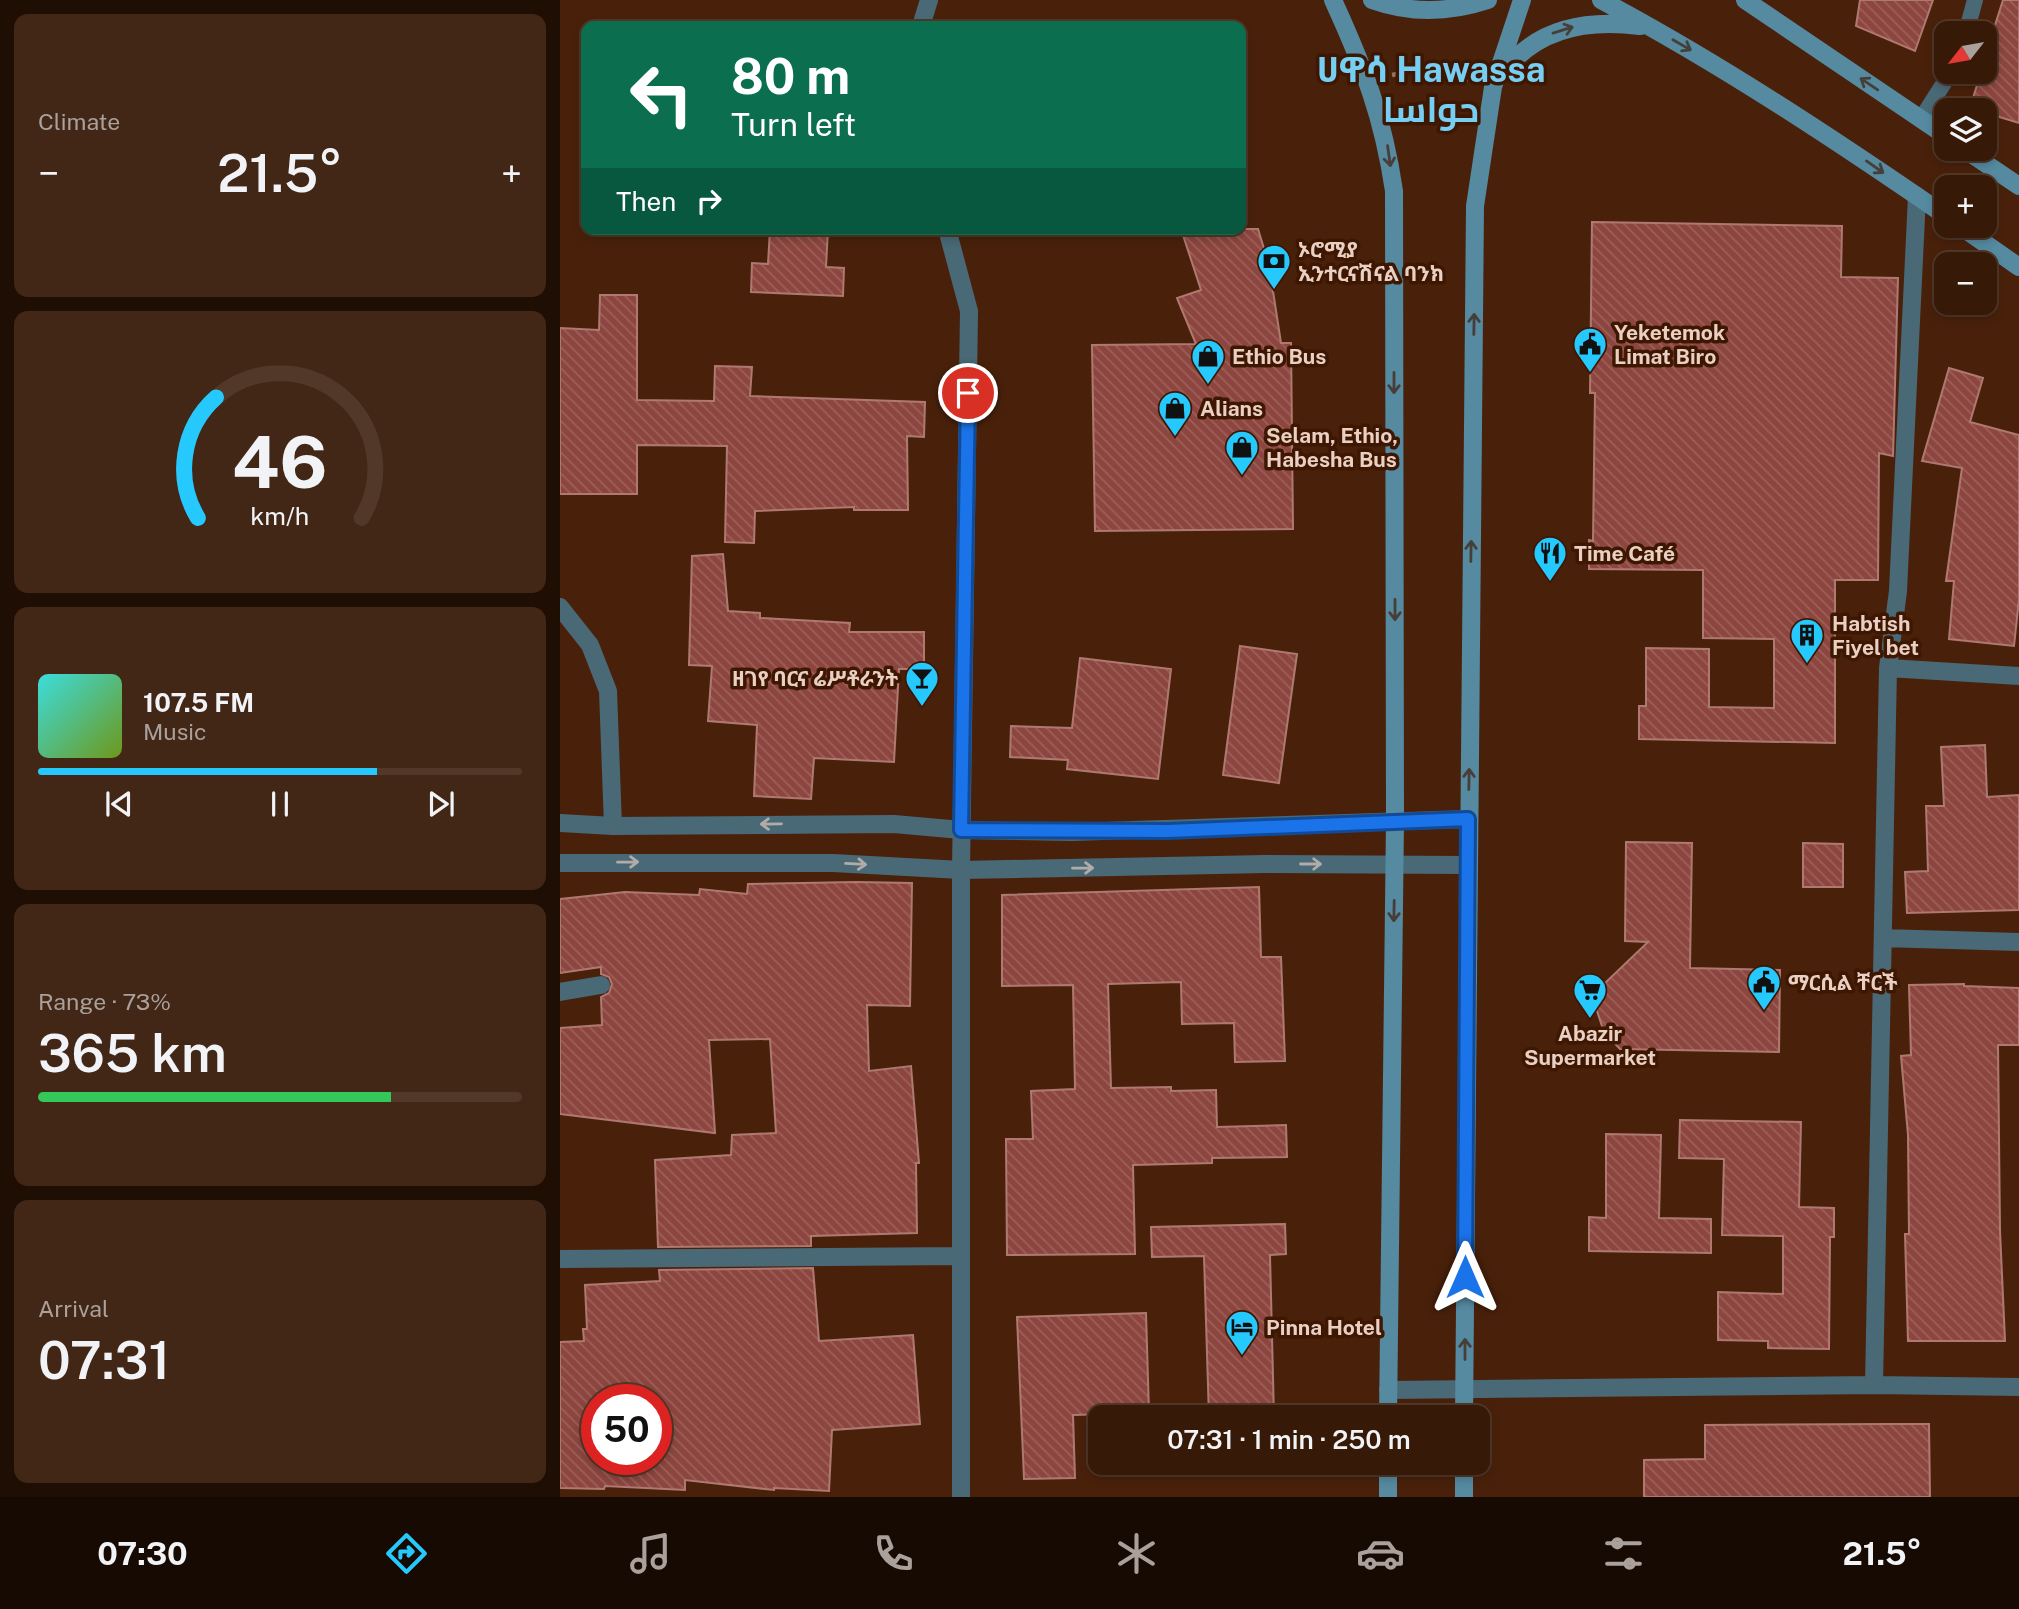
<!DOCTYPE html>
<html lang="en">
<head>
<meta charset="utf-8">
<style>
	body { margin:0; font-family:"Public Sans",Cairo,"Noto Sans Ethiopic",sans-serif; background:#422616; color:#f1f3f6; height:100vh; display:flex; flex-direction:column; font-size:26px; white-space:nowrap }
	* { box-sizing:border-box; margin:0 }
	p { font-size:23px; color:#aaa09c }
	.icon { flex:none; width:38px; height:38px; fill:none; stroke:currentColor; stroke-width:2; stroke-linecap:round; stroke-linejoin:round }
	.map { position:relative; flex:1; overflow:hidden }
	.drawer { display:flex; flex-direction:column; gap:14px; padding:14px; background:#1e0e04; width:560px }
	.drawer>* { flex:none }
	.guide { position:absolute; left:21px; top:21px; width:665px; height:214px; border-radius:14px; box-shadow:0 4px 10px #0003,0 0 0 2px #513829; background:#0b6e4f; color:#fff; overflow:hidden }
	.needle { width:46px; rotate:239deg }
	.buttons { position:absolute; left:1374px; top:21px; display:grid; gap:14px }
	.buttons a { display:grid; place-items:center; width:63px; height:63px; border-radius:14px; background:#371908; box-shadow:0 4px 10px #0003,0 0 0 2px #513829; font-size:35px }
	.speed { position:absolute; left:21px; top:1384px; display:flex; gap:14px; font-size:35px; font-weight:700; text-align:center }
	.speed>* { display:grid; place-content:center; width:91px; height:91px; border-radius:50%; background:#371908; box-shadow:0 4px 10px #0003,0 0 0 2px #513829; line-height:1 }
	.speed .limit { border:10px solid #d22; background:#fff; color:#111 }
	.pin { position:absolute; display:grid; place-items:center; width:60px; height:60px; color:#fff; margin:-30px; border:4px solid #fff; border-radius:50%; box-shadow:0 2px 7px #0007 }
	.me { position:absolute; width:77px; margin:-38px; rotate:0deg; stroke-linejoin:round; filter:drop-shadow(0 0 5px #0008) }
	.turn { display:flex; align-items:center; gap:24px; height:147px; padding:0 35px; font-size:32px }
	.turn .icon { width:91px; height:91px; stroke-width:2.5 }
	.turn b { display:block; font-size:49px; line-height:60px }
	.then { display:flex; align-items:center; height:66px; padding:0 35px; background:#0003; gap:14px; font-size:26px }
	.big { font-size:52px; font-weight:600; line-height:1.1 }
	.drawer .widget { flex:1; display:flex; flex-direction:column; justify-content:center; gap:10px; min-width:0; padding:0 24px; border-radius:14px; background:#422616 }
	.drawer .dial { align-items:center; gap:0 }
	.dial svg { height:182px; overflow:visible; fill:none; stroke:#513829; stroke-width:7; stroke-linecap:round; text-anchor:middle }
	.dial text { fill:#f1f3f6; stroke:none }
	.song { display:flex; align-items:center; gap:21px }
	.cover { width:84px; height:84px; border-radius:10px; background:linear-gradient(135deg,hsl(180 70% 55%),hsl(80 70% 35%)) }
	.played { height:7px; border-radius:4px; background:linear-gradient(90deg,#26c9fe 70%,#513829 70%) }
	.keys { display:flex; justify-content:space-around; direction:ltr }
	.heat { display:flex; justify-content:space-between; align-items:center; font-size:38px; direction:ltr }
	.charge { height:10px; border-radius:5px; background:linear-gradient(90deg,#34c759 73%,#513829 0) }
	.trip { position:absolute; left:528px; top:1405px; width:402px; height:70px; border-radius:14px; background:#371908; box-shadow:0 4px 10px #0003,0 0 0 2px #513829; font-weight:600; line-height:70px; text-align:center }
	.tabs { display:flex; height:112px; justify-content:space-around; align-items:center; background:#160a03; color:#aaa09c }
	.tabs .icon { width:49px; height:49px }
	.tabs .selected { color:#26c9fe }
	.tabs b { font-size:32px; color:#f1f3f6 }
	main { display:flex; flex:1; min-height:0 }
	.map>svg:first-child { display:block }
	.building { fill:url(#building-back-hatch); stroke:#af7972; stroke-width:2; fill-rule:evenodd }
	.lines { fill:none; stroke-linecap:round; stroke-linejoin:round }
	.path { stroke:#947261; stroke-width:4.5; stroke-dasharray:5 3.5; stroke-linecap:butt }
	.service { stroke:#496977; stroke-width:16 }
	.minor { stroke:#496977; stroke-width:18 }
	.tertiary { stroke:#496977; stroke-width:18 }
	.secondary { stroke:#558aa0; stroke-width:18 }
	.oneway { stroke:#463f39 }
	.oneway2 { stroke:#b2aba8 }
	.route-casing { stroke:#114b97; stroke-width:18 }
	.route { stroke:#1a73e8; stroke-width:12 }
	.labels { text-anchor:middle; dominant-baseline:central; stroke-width:7; stroke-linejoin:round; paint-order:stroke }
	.poi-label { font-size:21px; font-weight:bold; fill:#eacfc3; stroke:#3e1702; text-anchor:start }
	.town-label { font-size:35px; font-weight:bold; fill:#76cef3; stroke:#3e1702 }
</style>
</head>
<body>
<main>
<section class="drawer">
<div class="widget"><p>Climate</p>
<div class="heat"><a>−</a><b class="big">21.5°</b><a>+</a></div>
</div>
<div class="widget dial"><svg viewBox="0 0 100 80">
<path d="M14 69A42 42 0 1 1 86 69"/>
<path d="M14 69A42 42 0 0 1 22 16" stroke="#26c9fe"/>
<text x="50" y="56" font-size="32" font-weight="700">46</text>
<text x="50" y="72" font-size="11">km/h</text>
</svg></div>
<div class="widget">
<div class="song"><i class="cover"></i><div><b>107.5 FM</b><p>Music</p></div></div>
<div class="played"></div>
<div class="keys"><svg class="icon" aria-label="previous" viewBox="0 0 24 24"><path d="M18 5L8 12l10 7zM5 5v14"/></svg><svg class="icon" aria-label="pause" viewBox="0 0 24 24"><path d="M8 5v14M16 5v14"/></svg><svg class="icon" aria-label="next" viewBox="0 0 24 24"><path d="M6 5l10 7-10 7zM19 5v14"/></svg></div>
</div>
<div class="widget"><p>Range · 73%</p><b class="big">365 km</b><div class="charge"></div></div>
<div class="widget"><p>Arrival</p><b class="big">07:31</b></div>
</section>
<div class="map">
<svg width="1459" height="1497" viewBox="0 0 1459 1497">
	<defs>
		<pattern id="building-back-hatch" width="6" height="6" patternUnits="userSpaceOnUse" patternTransform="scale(1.75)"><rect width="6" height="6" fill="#8c463f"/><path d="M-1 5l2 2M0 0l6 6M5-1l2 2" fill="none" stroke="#9c6059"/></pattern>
	</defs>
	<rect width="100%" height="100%" fill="#49210b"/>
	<path class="building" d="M1300,0H1373L1355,51L1296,26Z
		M1443,0H1459V123L1410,108L1421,72H1424V60Z
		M1032,222L1282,226L1281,277L1338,278L1333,456L1319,453L1318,580H1275V743L1079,739V706H1086V648L1149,649V707L1214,708V639L1143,638V570L1029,569V540L1033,541L1035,393H1030Z
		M210,229H268L266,267L284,268L283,296L191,292L192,263L208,264Z
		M621,229H698L709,265L721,343H731L733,529L535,531L532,345L636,344L617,298L641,290Z
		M40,295H77V400L154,401L155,366L192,367L190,396L365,402L364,437L347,436L348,510H294V507L195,511L194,543L165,542L167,446L77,445V494H0V328L39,330Z
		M1389,368L1423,378L1410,422L1459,435V599L1454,646L1389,639L1394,581H1386L1402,468L1362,461Z
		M163,554L168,611L200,613V618L290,623L289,632H364V669H339L334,762L254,758L251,799L194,796L197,725L148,721L152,666L129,665L132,556Z
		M680,646L737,654L719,783L663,775Z
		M520,658L611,669L598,779L507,769L508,760L450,757L451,726L512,728Z
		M1425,745L1427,797L1459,795V910L1347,913L1345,872L1368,871L1366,806H1384L1381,747Z
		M1066,842L1132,843L1130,968L1220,970L1219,1052L1060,1049L1044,1032L1036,1008L1045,983L1088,942L1065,941Z
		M1243,843L1283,844V887H1243Z
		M296,882L352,883L350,1006L307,1005L309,1071L351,1066L359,1163H356L357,1233L251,1236V1246L98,1247L95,1160L171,1155L172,1135L216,1133L210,1039L149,1040L155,1133L0,1114V1028L42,1025L41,997L49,993L52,984L49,977L41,974V967L0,973V899L65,892L139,895L140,889L187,894L188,884Z
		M699,887L701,957H721L725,1061L675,1062L674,1023L622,1024L621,982L548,984L551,1088L611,1087V1091L656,1090L657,1127L726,1125L727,1157L652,1158V1163L573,1165L575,1254L447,1255L446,1139H473L471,1091L515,1089L513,985L442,986V895Z
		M1404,984V986L1459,988V1045H1438L1440,1231L1445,1341H1348L1345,1234H1349L1348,1135L1341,1056L1351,1055L1349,985Z
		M1120,1120L1241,1122L1239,1207L1274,1208V1237H1270L1269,1349L1208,1348V1341L1158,1340V1292L1223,1294V1236L1162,1235L1164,1159L1119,1158Z
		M1046,1134L1101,1135L1099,1218L1151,1219V1253L1029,1251V1217L1046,1218Z
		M725,1224L726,1254L710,1255L714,1418H649L644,1256L592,1257L591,1227Z
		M253,1268L259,1341L353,1335L360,1424L272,1430L269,1491L214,1488V1490L125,1480V1490L45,1486L44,1489L0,1488V1342L24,1341L23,1329H27L25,1285L100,1281L99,1270ZM37,1400H96V1460H37Z
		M586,1313L589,1413L513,1415L515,1478L464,1479L457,1317Z
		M1331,1424H1369L1370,1497H1084V1460L1145,1459V1425Z"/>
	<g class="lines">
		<path class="path" d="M832,75L869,68L908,80"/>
		<path class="service" d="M1406,33L1415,0
			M1361,119L1391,72"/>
		<path class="minor" d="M361,26L369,0
			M387,229L409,311L401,870V1497
			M0,607L30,645L48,691L53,826
			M1328,668L1459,676
			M1323,938L1459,942
			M0,992L41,985
			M0,1259L399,1256
			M1314,1385L1328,668L1338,591L1357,196
			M828,1390L1314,1385L1459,1387"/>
		<path class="tertiary" d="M0,823L53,826L334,824L401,830L512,832L908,819
			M0,863H273L401,870L705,864L908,865"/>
		<path class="secondary" d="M773,0C804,68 823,116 834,191L835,820L828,1418
			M812,0C851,14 889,13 928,0
			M1041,0C1161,64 1274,139 1386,216
			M1185,0L1386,136
			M943,73C976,28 1027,19 1080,26
			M1404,149L1459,186
			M1400,226L1459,267
			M904,1418L915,206L933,87L962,0
			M828,1497V1463
			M904,1497V1463"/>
	</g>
	<defs><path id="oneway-shaft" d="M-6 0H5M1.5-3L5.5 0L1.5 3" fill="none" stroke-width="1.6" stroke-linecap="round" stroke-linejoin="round" transform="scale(1.75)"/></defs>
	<g class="oneway">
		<use href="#oneway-shaft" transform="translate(1003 30) rotate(-17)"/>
		<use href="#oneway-shaft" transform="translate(1122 45) rotate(30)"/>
		<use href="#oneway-shaft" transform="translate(1309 84) rotate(-146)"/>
		<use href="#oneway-shaft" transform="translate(829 156) rotate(82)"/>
		<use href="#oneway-shaft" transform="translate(1315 167) rotate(35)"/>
		<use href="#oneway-shaft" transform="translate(914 324) rotate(-89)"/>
		<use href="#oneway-shaft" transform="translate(834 383) rotate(90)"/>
		<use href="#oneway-shaft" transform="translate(911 551) rotate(-89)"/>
		<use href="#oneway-shaft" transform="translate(835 610) rotate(90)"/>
		<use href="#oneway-shaft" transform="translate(909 779) rotate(-89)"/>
		<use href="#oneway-shaft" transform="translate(834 911) rotate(91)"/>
		<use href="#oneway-shaft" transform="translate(905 1349) rotate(-90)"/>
	</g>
	<g class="oneway2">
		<use href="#oneway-shaft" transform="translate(211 824) rotate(179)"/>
		<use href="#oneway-shaft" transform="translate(68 862) rotate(-1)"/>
		<use href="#oneway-shaft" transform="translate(296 864) rotate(3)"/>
		<use href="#oneway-shaft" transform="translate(751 864)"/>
		<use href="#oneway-shaft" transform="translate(523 868) rotate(-1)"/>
	</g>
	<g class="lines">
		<defs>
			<path id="route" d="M408,393L401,830L608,831L908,819L905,1277"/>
		</defs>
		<use href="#route" class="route-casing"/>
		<use href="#route" class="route"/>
	</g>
	<defs>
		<symbol id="bank-pin" viewBox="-11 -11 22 30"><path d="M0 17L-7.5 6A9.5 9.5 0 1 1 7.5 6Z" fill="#26c9fe" stroke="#3e1702"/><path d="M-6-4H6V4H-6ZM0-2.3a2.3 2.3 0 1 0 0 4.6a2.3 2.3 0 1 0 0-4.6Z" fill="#111"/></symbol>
		<symbol id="civic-pin" viewBox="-11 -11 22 30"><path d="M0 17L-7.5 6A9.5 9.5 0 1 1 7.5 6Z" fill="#26c9fe" stroke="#3e1702"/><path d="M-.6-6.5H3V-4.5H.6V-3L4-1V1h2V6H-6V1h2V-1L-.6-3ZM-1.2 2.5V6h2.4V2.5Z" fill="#111"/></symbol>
		<symbol id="shop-pin" viewBox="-11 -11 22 30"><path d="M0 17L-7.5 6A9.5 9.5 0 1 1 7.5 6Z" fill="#26c9fe" stroke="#3e1702"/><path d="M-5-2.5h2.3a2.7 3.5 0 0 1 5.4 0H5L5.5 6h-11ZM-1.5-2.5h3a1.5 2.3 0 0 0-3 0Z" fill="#111"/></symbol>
		<symbol id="restaurant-pin" viewBox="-11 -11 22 30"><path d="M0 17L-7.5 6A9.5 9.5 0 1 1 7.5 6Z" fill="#26c9fe" stroke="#3e1702"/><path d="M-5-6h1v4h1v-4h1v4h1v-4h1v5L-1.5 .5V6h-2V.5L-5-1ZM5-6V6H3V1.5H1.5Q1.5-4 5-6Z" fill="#111"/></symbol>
		<symbol id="building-pin" viewBox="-11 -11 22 30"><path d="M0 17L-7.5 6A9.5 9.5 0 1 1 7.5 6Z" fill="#26c9fe" stroke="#3e1702"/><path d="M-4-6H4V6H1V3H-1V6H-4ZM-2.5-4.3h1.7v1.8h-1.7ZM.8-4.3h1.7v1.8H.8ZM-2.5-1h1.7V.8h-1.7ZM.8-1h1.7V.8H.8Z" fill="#111"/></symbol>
		<symbol id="bar-pin" viewBox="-11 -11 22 30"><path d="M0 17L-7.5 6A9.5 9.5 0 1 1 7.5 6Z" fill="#26c9fe" stroke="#3e1702"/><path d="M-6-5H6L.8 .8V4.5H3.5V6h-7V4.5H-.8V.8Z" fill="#111"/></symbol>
		<symbol id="supermarket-pin" viewBox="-11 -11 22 30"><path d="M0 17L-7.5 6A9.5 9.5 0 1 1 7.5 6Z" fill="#26c9fe" stroke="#3e1702"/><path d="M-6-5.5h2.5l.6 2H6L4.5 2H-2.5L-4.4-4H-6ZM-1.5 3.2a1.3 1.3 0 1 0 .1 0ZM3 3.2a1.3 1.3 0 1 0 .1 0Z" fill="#111"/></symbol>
		<symbol id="hotel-pin" viewBox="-11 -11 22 30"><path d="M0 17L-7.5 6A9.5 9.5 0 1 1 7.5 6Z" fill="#26c9fe" stroke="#3e1702"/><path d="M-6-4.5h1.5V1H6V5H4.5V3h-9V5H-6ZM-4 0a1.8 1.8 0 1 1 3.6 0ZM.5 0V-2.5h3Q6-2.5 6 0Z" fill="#111"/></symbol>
	</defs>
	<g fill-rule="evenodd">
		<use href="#bank-pin" x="695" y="242" width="38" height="52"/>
		<use href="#civic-pin" x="1011" y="325" width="38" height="52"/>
		<use href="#shop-pin" x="629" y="337" width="38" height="52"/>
		<use href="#shop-pin" x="596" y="389" width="38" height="52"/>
		<use href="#shop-pin" x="663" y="428" width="38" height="52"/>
		<use href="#restaurant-pin" x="971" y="534" width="38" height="52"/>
		<use href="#building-pin" x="1228" y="616" width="38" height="52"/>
		<use href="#bar-pin" x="343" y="659" width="38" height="52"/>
		<use href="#civic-pin" x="1185" y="963" width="38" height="52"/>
		<use href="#supermarket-pin" x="1011" y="971" width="38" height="52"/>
		<use href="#hotel-pin" x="663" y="1308" width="38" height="52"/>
	</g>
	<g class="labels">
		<g class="poi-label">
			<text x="738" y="249">ኦሮሚያ<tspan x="738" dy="24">ኢንተርናሽናል ባንክ</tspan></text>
			<text x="1054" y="332">Yeketemok<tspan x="1054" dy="24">Limat Biro</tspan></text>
			<text x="672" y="356">Ethio Bus</text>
			<text x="640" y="408">Alians</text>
			<text x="706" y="435">Selam, Ethio,<tspan x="706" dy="24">Habesha Bus</tspan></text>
			<text x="1014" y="553">Time Café</text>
			<text x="1272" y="623">Habtish<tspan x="1272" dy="24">Fiyel bet</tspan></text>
			<text x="338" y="678" text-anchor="end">ዘገየ ባርና ሬሥቶራንት</text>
			<text x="1228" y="982">ማርሲል ቸርች</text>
			<text x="1030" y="1033" text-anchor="middle">Abazir<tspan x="1030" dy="24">Supermarket</tspan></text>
			<text x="706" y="1327">Pinna Hotel</text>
		</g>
		<g class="town-label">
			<text x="871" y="69">ሀዋሳ Hawassa<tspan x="871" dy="40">حواسا</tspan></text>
		</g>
	</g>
</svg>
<div class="buttons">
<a><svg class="needle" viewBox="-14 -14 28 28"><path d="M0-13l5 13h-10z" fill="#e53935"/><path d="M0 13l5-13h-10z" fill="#aaa09c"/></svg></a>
<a><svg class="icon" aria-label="layers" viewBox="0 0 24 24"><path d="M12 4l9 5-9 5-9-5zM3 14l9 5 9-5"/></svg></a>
<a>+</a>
<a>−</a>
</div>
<div class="speed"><div class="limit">50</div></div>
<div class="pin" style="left:408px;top:393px;background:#d93025"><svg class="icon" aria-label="arrive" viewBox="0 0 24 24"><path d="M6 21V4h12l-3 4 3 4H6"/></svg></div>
<svg class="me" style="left:905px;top:1277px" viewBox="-20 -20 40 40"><path d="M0-17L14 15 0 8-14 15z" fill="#1a73e8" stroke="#fff" stroke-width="4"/></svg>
<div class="trip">07:31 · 1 min · 250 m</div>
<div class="guide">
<div class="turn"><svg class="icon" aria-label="left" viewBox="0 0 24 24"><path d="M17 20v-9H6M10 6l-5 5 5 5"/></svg><div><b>80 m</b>Turn left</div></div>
<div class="then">Then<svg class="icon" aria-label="right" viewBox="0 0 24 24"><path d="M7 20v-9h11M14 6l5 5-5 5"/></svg></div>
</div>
</div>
</main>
<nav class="tabs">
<b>07:30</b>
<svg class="icon selected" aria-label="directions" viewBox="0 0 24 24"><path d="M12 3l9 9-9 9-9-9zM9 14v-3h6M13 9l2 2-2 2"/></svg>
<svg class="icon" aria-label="music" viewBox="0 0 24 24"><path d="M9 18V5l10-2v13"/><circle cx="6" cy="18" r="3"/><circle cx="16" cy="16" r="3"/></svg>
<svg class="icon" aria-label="phone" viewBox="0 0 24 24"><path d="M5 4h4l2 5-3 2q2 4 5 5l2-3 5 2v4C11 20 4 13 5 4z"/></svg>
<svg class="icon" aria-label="climate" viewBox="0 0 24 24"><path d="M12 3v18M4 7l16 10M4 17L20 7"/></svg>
<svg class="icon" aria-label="car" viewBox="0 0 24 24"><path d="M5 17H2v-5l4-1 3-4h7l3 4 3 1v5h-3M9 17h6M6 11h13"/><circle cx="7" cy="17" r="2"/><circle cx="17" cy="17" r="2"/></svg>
<svg class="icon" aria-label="filters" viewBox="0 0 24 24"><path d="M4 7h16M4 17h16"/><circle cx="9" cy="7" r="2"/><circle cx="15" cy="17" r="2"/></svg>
<b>21.5°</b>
</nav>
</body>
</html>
